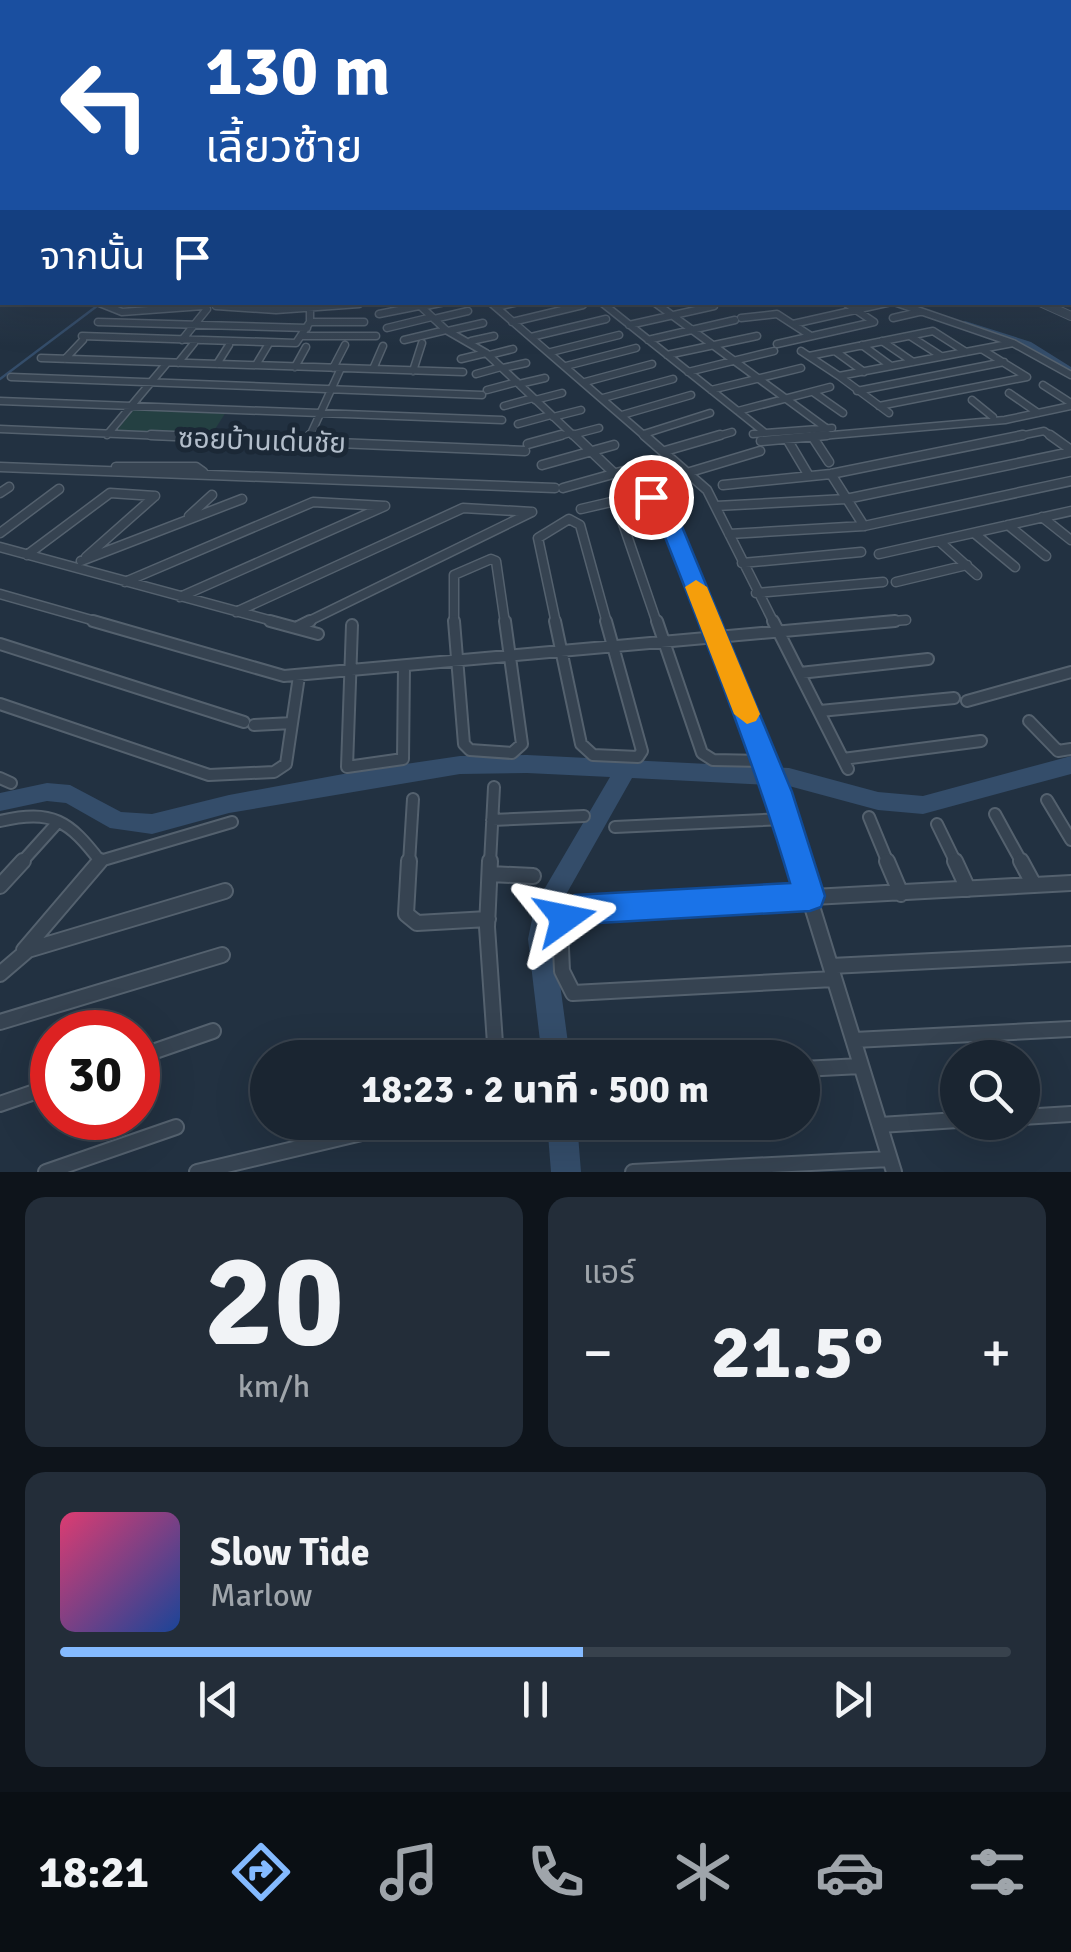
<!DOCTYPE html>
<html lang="th">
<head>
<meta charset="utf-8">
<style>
	body { margin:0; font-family:Signika,"Noto Sans Thai",sans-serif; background:#232d39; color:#f1f3f6; height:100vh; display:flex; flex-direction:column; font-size:38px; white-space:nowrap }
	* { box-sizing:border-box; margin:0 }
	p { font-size:32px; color:#9fa5ab }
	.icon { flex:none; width:55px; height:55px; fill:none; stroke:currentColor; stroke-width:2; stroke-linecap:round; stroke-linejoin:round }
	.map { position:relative; height:1172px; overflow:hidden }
	.panel { display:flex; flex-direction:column; gap:25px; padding:25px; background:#0e141b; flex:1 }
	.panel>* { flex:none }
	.top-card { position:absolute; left:0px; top:0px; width:1072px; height:305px; box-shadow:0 10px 40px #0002,0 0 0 2px #38424d; background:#1a4fa0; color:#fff; overflow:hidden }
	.fabs { position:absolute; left:940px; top:1040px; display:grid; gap:20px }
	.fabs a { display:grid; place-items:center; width:100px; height:100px; border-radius:50%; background:#1a2531; box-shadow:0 10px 40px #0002,0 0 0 2px #38424d; font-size:50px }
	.speed { position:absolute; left:30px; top:1010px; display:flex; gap:20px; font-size:50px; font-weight:700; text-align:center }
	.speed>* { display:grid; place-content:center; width:130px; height:130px; border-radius:50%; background:#1a2531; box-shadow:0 10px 40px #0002,0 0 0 2px #38424d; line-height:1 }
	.speed .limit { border:15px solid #d22; background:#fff; color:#111 }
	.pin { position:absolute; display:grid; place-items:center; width:85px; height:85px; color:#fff; margin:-42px; border:5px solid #fff; border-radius:50%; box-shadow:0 2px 10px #0007 }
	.me { position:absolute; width:110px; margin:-55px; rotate:78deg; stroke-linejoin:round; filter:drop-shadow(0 0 8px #0008) }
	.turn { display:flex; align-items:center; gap:35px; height:210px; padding:0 40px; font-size:45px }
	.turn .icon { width:130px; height:130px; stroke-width:2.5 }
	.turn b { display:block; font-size:70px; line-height:85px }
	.then { display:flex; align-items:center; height:95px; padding:0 40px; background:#0003; gap:20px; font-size:38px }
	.big { font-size:75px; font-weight:800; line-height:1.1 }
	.panel .widget { flex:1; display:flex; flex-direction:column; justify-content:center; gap:15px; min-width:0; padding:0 35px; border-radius:20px; background:#232d39 }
	.panel .dial { align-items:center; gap:0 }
	.dial b { font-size:130px; line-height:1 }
	.song { display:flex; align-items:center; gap:30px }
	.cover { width:120px; height:120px; border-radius:15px; background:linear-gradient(135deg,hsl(340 70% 55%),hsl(220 70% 35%)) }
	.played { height:10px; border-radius:5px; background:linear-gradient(90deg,#84baff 55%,#38424d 55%) }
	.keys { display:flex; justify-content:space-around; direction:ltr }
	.heat { display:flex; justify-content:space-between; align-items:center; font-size:55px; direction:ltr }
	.panel .tiles { flex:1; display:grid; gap:25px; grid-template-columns:1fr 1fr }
	.widget:last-child { grid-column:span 2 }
	.trip { position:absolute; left:250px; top:1040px; width:570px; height:100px; border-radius:50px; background:#1a2531; box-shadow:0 10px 40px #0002,0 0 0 2px #38424d; font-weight:800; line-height:100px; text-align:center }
	.dock { display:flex; height:160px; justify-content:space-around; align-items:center; background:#0a0f14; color:#9fa5ab }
	.dock .icon { width:70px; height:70px }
	.dock .current { color:#84baff }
	.dock b { font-size:45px; color:#f1f3f6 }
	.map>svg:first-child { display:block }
	.green { fill:#244042 }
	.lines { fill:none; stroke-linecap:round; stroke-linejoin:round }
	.stream { stroke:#344d6a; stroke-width:2.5 }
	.river { fill:#344d6a; fill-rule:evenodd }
	.minor-far3-casing { stroke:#54616e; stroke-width:9 }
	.minor-far2-casing { stroke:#54616e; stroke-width:11 }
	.minor-far1-casing { stroke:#54616e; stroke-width:14 }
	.minor-casing { stroke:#54616e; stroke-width:18 }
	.tertiary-casing { stroke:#54616e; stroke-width:10 }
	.minor-far3 { stroke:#364351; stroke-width:6 }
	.minor-far2 { stroke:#364351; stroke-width:8 }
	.minor-far1 { stroke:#364351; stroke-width:10 }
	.minor { stroke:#364351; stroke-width:14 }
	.tertiary { stroke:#364351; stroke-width:8 }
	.route { fill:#1a73e8; stroke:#114b97; stroke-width:2.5 }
	.slow { fill:#f59e0b }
	.labels { text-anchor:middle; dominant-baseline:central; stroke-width:10; stroke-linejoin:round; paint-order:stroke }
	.street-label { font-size:28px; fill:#b3becb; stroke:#1b2836 }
</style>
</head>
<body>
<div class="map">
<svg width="1071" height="1172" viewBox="0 0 1071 1172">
	<rect width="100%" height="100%" fill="#223141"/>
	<path class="green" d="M134,409L226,412L210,437L115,433Z"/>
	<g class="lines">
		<path class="stream" d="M0,379L97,306"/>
		<path class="river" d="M965,321L1031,342L1071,367V376L1023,348L961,327V323Z
			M527,755L789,768L878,792L923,796L1071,756V774L923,814L878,810L789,786L632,778L559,907L554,939L570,1058H542L528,939L535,905L610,777L527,773L460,774L229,813L152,834L110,828L66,803L47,801L0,811V793L47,783L70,785L121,812L152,814L229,795L365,770L460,756Z
			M547,1122H577L581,1172H551Z"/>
		<defs>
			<path id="minor-far3" d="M97,302L122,312L203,306
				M416,302L446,330L486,353L576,438
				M490,302L647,438
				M601,302L764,432
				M654,302L826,428
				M894,302L1013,343L1071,375
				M216,306L276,310L359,304
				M421,307L445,302
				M497,307L518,302
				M379,314L419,306
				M741,318L777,314L811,336
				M893,318L919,312
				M434,319L468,311
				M98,322L307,328
				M310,322H364
				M512,322L583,305
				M793,324L891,302
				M629,325L714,306
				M387,328L432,317
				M448,331L483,323
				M82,336L296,343L310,322V302
				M303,336H376
				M910,336L941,356
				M531,337L606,319
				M182,340L207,309
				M404,340L446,330
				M648,340L735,320
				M471,341L494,336
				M882,341L913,362
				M777,344L874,322L844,302
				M862,345L891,366
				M801,351L839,376
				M835,351L864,372
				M551,352L619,335
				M489,355L513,349
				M667,355L757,336
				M809,356L933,331L966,352
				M41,358L463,372
				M65,359L83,340
				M461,359L486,353
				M178,363L194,343
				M217,364L229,345
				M256,365L268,345
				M566,366L636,348
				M295,367L306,347
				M333,368L345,345
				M503,368L526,363
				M373,369L383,346
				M413,371L422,343
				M688,372L774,351
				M476,374L501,367
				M11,377L482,395
				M585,382L652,364
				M519,384L545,378
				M1043,385L1071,403
				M487,390L517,382
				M711,390L801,368
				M857,391L1004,362
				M813,392L843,413
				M1009,393L1038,413
				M603,398L673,379
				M535,400L562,393
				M972,400L993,417
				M0,401L502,420
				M504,406L533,398
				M879,406L1027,377L983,350
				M738,411L830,387
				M889,413L839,376L1013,343
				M622,415L691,395
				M553,417L581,410
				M518,424L551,415
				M0,429L211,438
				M644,434L710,413
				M753,434L832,428
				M107,435L167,363
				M572,435L599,428
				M309,438L341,368
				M552,438L570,433
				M711,438L732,432
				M798,438L1005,420L1071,406
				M1010,438L1044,431L1054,438"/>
			<path id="minor-far2" d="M151,435L525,451
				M574,435L637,495
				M644,435L707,490L774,623
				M1050,435L1071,450
				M812,436L829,462
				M787,439L809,476
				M761,441L827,435
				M307,443L310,435
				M528,444L561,435
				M665,451L720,435
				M542,465L614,445
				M0,467L555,488
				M116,467H196L203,472
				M690,472L760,451
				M831,474L864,526
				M723,485L831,474L1023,435
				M563,488L638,467
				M0,493L9,487
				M716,506L846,499L1071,452
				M581,509L624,499
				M189,516L212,495
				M1042,517L1071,540
				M1008,525L1046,556
				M0,533L59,489
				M974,533L1015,567
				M729,534L864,526L1071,481
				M939,541L977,575
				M0,547L280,623
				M879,554L1071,511
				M27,555L110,493L155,496
				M86,557L155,496
				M81,561L242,499
				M742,563L861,552
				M125,582L313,502L385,506
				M896,582L967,565
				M756,593L883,582
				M0,594L102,623
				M180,597L385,506
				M236,612L463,508L532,512
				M305,623L532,512
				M454,623V575L491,559L496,561L505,623
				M556,623L538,538L569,519L580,525L607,623
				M657,623L618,509L620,504L651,497L661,500L711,623
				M867,623L906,620"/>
			<path id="minor-far1" d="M93,621L284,676L895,621
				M270,621L318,634
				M454,621L464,744L470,750L512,753L522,744L505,621
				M555,621L581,744L593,755L638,757L642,751L606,621
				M657,621L702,753L713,760L765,761
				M710,621L765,761
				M773,621L848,769
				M352,625L347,767L403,759L404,666
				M296,628L310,621
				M0,644L244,722
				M800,673L928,659
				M967,701L1071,672
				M0,704L209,775L274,772L286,764L299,676
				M820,711L954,698
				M1029,721L1058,751L1071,749
				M254,725L292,723
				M843,759L981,741
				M765,761L799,863
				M0,778L11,783
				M1047,800L1071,840
				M995,814L1022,863
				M869,817L888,863
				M492,820L584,816
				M0,821C53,809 69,821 100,861L232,822
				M937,824L956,863
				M615,827L784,819
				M21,863L58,822
				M409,863L413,799
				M490,863L494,787"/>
			<path id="minor" d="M409,861L406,914L417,923L488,919
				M490,861L487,927L496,1058
				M798,861L894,1172
				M887,861L901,894
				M955,861L968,889
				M1021,861L1034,885
				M490,874L533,876
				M0,886L23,861
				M24,950L100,861
				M831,966L1071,954
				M0,974L28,950L225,891
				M834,979L573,993L562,971L560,926L575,910L1071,883
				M0,1022L222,955
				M854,1040L1071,1029
				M138,1057L213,1031
				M802,1069L861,1066
				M0,1104L52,1086
				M1022,1117L1071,1114
				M880,1125L958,1120
				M46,1172L176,1127
				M197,1172L408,1122
				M633,1172L890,1159"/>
			<path id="tertiary" d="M1040,302L1071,316"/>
		</defs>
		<use href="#minor-far3" class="minor-far3-casing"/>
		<use href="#minor-far2" class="minor-far2-casing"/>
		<use href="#minor-far1" class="minor-far1-casing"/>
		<use href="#minor" class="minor-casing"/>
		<use href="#tertiary" class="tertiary-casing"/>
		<use href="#minor-far3" class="minor-far3"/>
		<use href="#minor-far2" class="minor-far2"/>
		<use href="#minor-far1" class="minor-far1"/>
		<use href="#minor" class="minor"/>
		<use href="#tertiary" class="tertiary"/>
	</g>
	<linearGradient id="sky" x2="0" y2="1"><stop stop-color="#131b24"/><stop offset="0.53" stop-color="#3e4e65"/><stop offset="1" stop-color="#3e4e65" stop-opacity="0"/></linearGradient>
	<rect width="1071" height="346" fill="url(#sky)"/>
	<path class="route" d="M651,491L671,500L792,792L825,896L821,907L810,911L581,924L565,933L553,928L549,918L553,907L575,895L790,883C752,754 701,629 652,504L641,497Z"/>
	<path class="slow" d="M696,580L707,587L760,714L756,721L747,724L734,714L685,587Z"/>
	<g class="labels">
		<g class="street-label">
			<text transform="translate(262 441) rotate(2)">ซอยบ้านเด่นชัย</text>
		</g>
	</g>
</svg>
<div class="fabs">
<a><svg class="icon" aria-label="search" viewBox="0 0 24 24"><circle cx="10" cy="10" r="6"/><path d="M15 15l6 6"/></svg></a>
</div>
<div class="speed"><div class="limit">30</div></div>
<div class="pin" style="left:651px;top:497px;background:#d93025"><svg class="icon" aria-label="arrive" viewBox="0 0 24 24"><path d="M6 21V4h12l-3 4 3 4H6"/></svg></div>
<svg class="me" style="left:565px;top:918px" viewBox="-20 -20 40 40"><path d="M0-17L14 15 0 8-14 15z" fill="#1a73e8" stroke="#fff" stroke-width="4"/></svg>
<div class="trip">18:23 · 2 นาที · 500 m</div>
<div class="top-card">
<div class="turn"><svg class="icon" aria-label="left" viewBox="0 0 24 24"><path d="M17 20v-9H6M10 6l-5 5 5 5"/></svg><div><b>130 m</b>เลี้ยวซ้าย</div></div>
<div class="then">จากนั้น<svg class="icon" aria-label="arrive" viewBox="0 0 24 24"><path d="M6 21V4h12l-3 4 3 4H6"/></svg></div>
</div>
</div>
<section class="panel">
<div class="tiles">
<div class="widget dial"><b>20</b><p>km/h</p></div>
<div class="widget"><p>แอร์</p>
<div class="heat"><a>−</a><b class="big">21.5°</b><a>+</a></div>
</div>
<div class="widget">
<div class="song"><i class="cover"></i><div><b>Slow Tide</b><p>Marlow</p></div></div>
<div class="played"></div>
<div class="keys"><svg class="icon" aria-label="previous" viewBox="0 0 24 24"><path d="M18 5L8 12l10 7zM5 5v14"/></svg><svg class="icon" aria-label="pause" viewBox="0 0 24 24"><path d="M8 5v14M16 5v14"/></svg><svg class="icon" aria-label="next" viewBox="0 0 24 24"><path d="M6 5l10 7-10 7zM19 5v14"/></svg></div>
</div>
</div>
</section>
<nav class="dock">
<b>18:21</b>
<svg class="icon current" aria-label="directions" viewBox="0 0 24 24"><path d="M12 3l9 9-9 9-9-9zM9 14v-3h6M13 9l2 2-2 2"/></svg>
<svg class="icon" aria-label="music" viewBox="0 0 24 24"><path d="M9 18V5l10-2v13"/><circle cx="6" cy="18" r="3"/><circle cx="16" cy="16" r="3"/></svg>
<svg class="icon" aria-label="phone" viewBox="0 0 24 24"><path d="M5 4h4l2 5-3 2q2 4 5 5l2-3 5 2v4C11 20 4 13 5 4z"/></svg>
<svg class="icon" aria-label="climate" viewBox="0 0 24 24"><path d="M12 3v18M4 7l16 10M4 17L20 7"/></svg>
<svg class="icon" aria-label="car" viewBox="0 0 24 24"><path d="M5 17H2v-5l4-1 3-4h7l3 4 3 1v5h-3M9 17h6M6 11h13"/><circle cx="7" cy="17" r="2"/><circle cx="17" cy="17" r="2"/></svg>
<svg class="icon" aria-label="filters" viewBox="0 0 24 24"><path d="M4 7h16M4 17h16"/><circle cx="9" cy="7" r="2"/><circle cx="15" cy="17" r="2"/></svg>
</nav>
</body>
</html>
